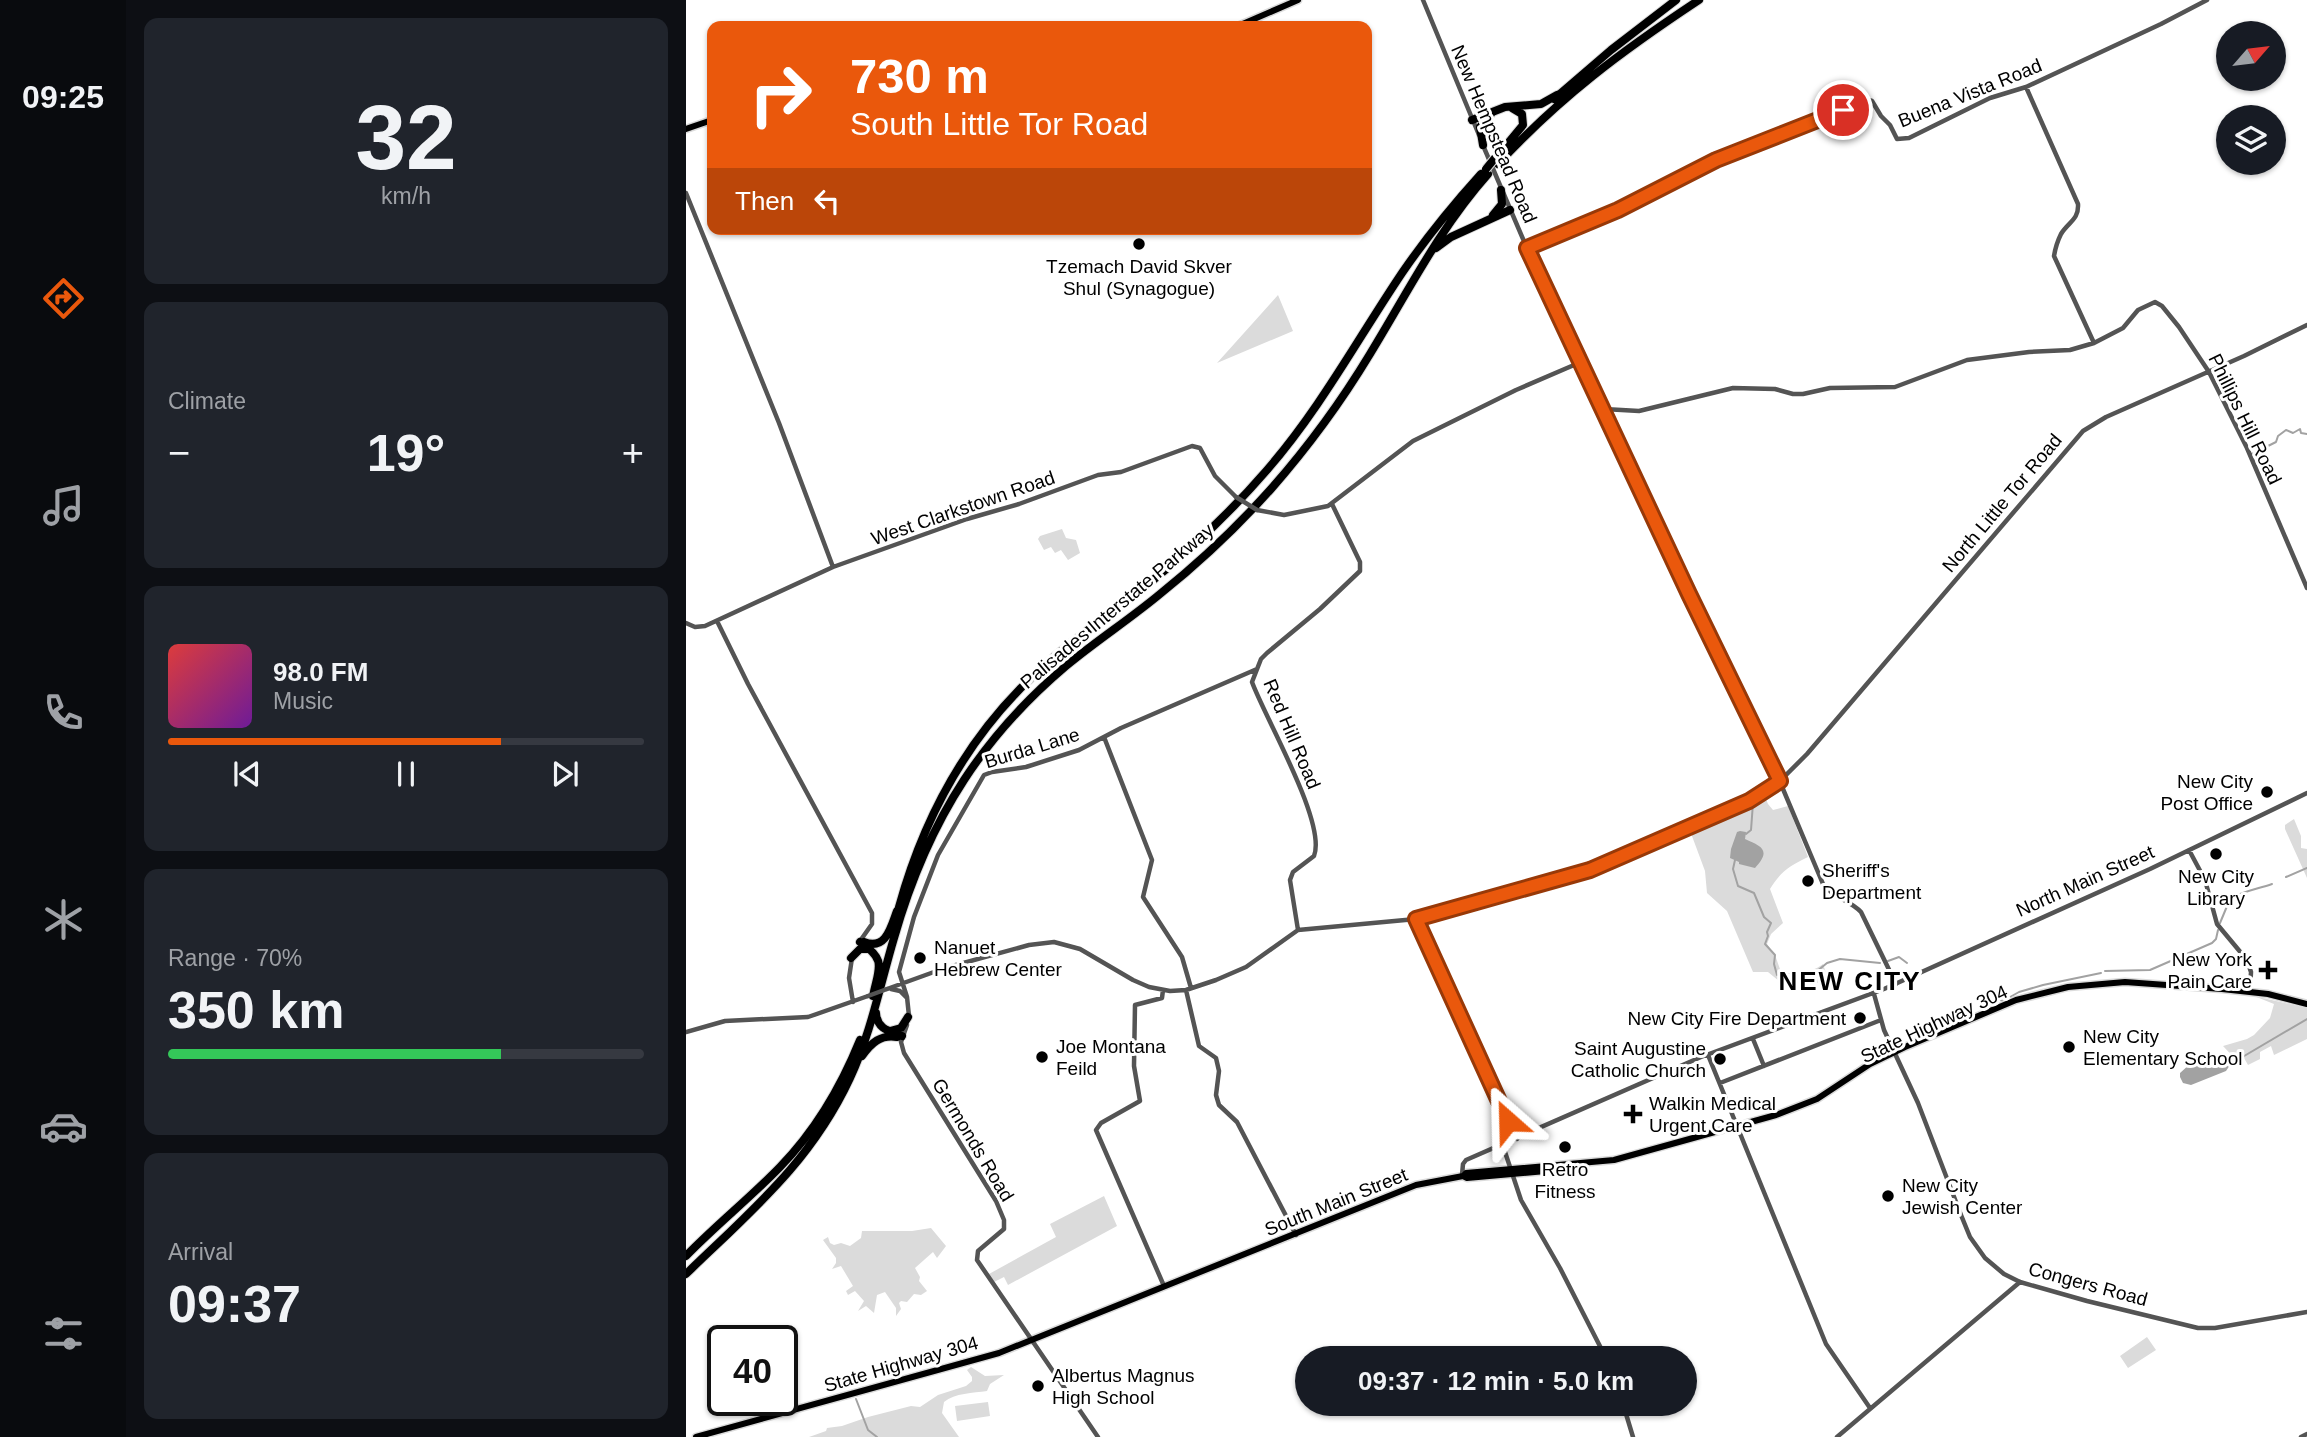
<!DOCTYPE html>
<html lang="en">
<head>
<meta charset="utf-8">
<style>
	body { margin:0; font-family:Arial,sans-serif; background:#20242c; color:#f1f3f6; height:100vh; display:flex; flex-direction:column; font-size:26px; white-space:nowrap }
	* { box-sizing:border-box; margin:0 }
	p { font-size:23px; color:#9ea1a6 }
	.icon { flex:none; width:38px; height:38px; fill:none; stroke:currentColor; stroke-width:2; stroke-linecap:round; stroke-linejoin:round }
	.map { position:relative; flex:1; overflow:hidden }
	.side { display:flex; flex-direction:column; gap:18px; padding:18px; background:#0d0f14; width:560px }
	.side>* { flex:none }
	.banner { position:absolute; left:21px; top:21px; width:665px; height:214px; border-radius:14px; box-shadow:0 2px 5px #0004; background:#ea580c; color:#fff; overflow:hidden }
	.needle { width:46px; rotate:62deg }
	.fabs { position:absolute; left:1530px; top:21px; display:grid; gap:14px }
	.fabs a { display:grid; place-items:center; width:70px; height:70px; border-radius:50%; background:#171b24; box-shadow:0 2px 5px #0004; font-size:35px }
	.speed { position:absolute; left:21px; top:1325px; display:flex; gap:14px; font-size:35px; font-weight:700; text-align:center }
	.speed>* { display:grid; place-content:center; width:91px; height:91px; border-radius:50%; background:#171b24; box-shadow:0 2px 5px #0004; line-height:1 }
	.speed .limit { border:4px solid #111; border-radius:10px; background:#fff; color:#111 }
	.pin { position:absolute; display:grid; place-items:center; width:60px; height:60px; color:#fff; margin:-30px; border:4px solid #fff; border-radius:50%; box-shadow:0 2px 7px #0007 }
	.me { position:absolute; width:77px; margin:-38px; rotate:335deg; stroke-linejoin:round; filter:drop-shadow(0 0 5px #0008) }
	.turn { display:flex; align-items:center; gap:24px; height:147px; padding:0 28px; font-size:32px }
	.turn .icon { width:91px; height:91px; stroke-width:2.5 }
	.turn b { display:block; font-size:49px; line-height:60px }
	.then { display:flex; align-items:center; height:66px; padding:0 28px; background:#0003; gap:14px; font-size:26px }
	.big { font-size:52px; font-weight:600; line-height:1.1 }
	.side .tile { flex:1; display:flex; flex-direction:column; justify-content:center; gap:10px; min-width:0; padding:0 24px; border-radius:14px; background:#20242c }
	.side .dial { align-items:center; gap:0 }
	.dial b { font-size:91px; line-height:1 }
	.song { display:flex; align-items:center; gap:21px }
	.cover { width:84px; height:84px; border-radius:10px; background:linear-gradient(135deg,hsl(0 70% 55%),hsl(280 70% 35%)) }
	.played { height:7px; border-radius:4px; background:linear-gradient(90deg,#ea580c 70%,#363941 70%) }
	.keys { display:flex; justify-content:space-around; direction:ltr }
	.heat { display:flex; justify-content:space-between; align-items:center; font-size:38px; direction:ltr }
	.charge { height:10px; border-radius:5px; background:linear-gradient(90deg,#34c759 70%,#363941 0) }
	.trip { position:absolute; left:609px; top:1346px; width:402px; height:70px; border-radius:35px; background:#171b24; box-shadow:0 2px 5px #0004; font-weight:600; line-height:70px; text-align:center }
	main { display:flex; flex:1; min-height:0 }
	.dock { display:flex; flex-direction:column; width:126px; justify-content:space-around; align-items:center; background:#090b0e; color:#9ea1a6 }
	.dock .icon { width:49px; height:49px }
	.dock .on { color:#ea580c }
	.dock b { font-size:32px; color:#f1f3f6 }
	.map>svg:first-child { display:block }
	.green { fill:#dbdbdb }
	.water { fill:#a2a2a2 }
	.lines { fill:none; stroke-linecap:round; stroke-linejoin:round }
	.stream { stroke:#a2a2a2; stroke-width:2 }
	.major-casing { stroke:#dbdbdb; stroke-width:9 }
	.highway-casing { stroke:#dbdbdb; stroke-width:10 }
	.minor { stroke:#545454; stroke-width:4.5 }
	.major { stroke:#000; stroke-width:6 }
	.highway { stroke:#000; stroke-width:8 }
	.highway-bridge-casing { stroke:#dbdbdb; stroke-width:10; stroke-linecap:butt }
	.minor-bridge { stroke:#545454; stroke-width:4.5 }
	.highway-bridge { stroke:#000; stroke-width:8 }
	.route-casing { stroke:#983908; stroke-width:18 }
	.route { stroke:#ea580c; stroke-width:12 }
	.poi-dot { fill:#000; stroke:#fff; stroke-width:2.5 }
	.labels { text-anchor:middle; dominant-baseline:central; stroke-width:6; stroke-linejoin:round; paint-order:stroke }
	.street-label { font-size:19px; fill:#000; stroke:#fff }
	.poi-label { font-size:19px; fill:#000; stroke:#fff; text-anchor:start }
	.district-label { font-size:26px; font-weight:bold; letter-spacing:2px; fill:#000; stroke:#fff }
</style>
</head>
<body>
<main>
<nav class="dock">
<b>09:25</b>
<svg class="icon on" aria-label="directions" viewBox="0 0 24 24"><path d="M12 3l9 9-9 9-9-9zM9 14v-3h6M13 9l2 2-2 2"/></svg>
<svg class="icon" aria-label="music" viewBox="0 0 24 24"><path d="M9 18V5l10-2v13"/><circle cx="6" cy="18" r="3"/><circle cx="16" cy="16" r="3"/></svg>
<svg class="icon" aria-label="phone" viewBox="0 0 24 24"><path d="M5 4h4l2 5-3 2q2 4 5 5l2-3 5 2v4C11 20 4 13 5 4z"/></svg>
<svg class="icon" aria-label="climate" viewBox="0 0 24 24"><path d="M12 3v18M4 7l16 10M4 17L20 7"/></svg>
<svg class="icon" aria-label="car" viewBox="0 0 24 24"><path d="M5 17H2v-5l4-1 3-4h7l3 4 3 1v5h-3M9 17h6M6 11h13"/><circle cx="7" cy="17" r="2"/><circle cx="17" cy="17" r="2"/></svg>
<svg class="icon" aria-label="filters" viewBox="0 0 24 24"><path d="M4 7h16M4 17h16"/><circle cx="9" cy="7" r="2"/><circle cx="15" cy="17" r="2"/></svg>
</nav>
<section class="side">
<div class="tile dial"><b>32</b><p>km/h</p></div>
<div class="tile"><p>Climate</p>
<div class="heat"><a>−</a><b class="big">19°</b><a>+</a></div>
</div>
<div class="tile">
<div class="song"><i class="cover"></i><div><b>98.0 FM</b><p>Music</p></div></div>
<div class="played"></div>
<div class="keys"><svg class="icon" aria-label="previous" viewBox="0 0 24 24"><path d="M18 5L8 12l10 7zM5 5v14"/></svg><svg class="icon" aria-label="pause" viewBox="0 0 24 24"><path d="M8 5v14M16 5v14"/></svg><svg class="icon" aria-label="next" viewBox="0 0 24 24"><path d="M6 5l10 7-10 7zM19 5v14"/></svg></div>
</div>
<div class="tile"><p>Range · 70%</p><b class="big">350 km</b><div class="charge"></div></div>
<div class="tile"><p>Arrival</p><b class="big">09:37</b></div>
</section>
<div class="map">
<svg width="1621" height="1437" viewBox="0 0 1621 1437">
	<rect width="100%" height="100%" fill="#fff"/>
	<path class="green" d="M592,295L607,331L531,363Z
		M376,529L380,538L390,540L394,553L382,560L375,550L369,553L365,547L358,550L352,539L354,536Z
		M1078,794L1082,804L1087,810L1102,806L1122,857C1105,865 1094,872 1084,889L1097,923L1085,934L1081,944L1089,955L1095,972C1106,976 1128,972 1137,964L1142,979L1106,992L1102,980L1093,981L1082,972H1067L1041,911L1021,893L1019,871L1003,828Z
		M1608,819L1615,836V848L1621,849V878L1599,829V825Z
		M1568,996L1621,1008V1039L1588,1055L1585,1046L1574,1052V1059L1562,1065L1558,1058L1552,1062L1537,1046L1561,1039L1568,1035L1584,1018L1588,1004Z
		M418,1196L431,1226L322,1285L318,1277L308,1282L303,1274L370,1237L364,1224Z
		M245,1228L260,1246L251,1258L247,1252L229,1268L234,1277L233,1281L241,1291L235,1295L228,1294L221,1302L215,1301L213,1303L215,1309L210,1316V1308L199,1292L191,1295L188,1313L180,1306L172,1311L178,1301L169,1291L162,1295L160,1291L167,1286L155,1266L146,1269L150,1263V1258L137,1240L142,1237L144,1243L148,1245L155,1243L164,1246L175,1238L176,1231H226Z
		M1461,1337L1470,1350L1442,1368L1434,1356Z
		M285,1367L299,1376L318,1375L304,1384L301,1391C287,1393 269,1393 258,1402L256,1413L273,1437H123L140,1431L141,1428L156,1426L182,1417L225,1406L234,1407L252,1395L280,1386L286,1381V1377L281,1370Z
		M302,1402L304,1416L271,1421L269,1406Z"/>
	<path class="water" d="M1054,831L1060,832L1059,839C1075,846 1086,850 1069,868L1053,864V862L1044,858L1045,849L1051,832Z
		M1526,1054H1531L1544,1065L1540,1071L1505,1085L1497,1083L1494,1077V1073L1504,1064Z"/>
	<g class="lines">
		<path class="stream" d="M1566,454L1590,442L1592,436L1600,430L1607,433L1614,429L1615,433L1621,434
			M1060,834L1065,830L1067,803
			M1049,860L1047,869L1052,886L1068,893L1078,917L1085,923L1081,932L1082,936L1079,944L1089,955L1088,964L1091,975L1130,972L1141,963L1154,959L1194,963
			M1600,877L1621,868
			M1534,923L1544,899C1557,891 1572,889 1586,884
			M1202,961L1213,957L1221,963
			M1419,971L1464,970L1526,943L1530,939L1532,930
			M1298,993L1317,1001L1333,992L1357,985L1415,973
			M1548,1062L1621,1019
			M170,1399L182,1430L191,1437"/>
		<defs>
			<path id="major" d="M552,26L612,0
				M0,129L26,120
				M777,1176L781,1178L860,1171
				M10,1437L313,1353L730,1185L777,1176L780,1173L928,1160L1090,1115L1131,1099L1184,1064L1219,1047L1330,1000L1382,987L1439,982L1536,989L1582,994L1621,1004"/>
			<path id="highway" d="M868,99L925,50L990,0
				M786,120L819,107L855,104L871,95
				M797,145L794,127L805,114
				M813,154L837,125L836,114L826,108
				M812,164C875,96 936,51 1013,0
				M807,215L816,204L815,190
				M750,248L765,237L824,210
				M213,907C237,820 278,743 343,680C377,646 417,620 455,590C500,554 543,514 581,470C634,409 671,340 716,273C740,238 767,205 795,174
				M174,942C201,960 193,967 187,996
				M178,942C200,951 205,927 211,911
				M165,958L174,949H182
				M190,1013C191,1029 203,1031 216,1036
				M204,1031L215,1028L222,1017
				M176,1056C185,1043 195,1034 211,1037
				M0,1256C30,1225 64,1198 94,1167C129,1131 155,1087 174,1040
				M0,1274C65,1211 125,1162 164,1078C185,1033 194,985 208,938C224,882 246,829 278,780C306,737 341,699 380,666C410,641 444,619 474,594C514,562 551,527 585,489C622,447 655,402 684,354C722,292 753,229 802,174"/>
		</defs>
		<use href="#major" class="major-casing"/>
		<use href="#highway" class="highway-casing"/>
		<path class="minor" d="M737,0L793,135
			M1340,87L1392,204C1393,220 1382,222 1375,234C1372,240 1369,250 1368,256L1408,343
			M796,143L846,260L1002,594L1054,701L1081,751L1137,884C1147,898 1164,900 1175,912L1210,984
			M0,193L93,423L147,567
			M841,248L932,210L1030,160L1183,100L1186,101L1195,116L1204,125L1211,139L1223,138L1304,98L1340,87L1475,24L1521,0
			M918,409L953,411L1047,388L1089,389L1107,394H1117L1144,388L1209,387L1281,360L1343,352L1384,350L1408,343L1437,328L1452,310L1469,302L1476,306L1493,327L1523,372L1561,448L1621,588
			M571,510L598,515L642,506L727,441L830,390L895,362
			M31,621L62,684L186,913V924L174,941
			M0,623L9,627L19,626L147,567L281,519L333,504L412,475L435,472L506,446L514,448L529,476L550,497
			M418,737L466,860L457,897L496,957L505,988
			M1503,850L1519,880L1531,924L1561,960L1565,972L1564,991
			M730,919L831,1139
			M612,930L604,880L607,872L628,856C641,823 579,718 566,682L575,659L581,653L634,609L674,571V562L646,504
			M166,958L163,978L167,1002
			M201,989L259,968L343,945L368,942L394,949L447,980L463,987L484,991L500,990L530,980L560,967L612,930L730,919L904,870L1063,801L1094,781L1121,754L1397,431L1420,417L1558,356L1621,325
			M205,989L214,991L221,998
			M477,990L476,998L449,1005L448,1066L454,1101L415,1123L410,1130L478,1286
			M500,990L513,1046L530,1058L533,1071L530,1095L533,1105L551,1122L610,1235
			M1188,994L1198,1030L1232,1103L1275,1215L1284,1237L1299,1258L1318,1274L1334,1282L1401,1301L1512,1328H1529L1621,1312
			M223,1016L221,997L213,972L228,917L252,855L298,775L306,772L340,767L393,750L435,728L571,669
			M221,1025L215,1042L218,1053L310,1201L318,1220V1229L292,1251L291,1260L412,1437
			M0,1032L39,1021L122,1017L182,996
			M1067,1039L1078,1066
			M1022,1055L1140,1344L1184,1408
			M1034,1083L1195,1020
			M817,1146L835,1200L874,1268L920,1358
			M776,1175L777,1164L780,1160L1015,1057L1198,989L1464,869L1621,793
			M937,1404L947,1437
			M1151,1437L1334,1282
			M1615,1437L1621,1434"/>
		<use href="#major" class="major"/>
		<use href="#highway" class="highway"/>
		<defs>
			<path id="highway-bridge" d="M800,169L809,158"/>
		</defs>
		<use href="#highway-bridge" class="highway-bridge-casing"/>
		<path class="minor-bridge" d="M550,497L571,510
			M182,996L201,989"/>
		<use href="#highway-bridge" class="highway-bridge"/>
	</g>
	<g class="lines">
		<defs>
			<path id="route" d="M822,1121L730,919L904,870L1063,801L1094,781L1003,594L841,248L932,210L1030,160L1157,110"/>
		</defs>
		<use href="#route" class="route-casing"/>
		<use href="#route" class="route"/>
	</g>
	<g class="poi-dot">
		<circle cx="453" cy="244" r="7"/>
		<circle cx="1581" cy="792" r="7"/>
		<circle cx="1530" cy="854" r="7"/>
		<circle cx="1122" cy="881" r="7"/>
		<circle cx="234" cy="958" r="7"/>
		<path d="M1578.5 959.5h7v7h7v7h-7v7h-7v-7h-7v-7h7z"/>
		<circle cx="1174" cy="1018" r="7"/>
		<circle cx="1383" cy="1047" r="7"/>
		<circle cx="356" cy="1057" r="7"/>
		<circle cx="1034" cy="1059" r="7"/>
		<path d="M943.5 1103.5h7v7h7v7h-7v7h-7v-7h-7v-7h7z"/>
		<circle cx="879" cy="1147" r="7"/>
		<circle cx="1202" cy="1196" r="7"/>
		<circle cx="352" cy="1386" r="7"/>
	</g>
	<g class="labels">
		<g class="street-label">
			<text transform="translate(1284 93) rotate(-22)">Buena Vista Road</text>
			<text transform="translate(808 134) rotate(67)">New Hempstead Road</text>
			<text transform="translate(1559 419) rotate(64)">Phillips Hill Road</text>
			<text transform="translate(1316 503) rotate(-50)">North Little Tor Road</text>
			<text transform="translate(277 508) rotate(-19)">West Clarkstown Road</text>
			<text transform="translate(431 606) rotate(-40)">Palisades Interstate Parkway</text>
			<text transform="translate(606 734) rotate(67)">Red Hill Road</text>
			<text transform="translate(346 748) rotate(-17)">Burda Lane</text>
			<text transform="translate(1399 881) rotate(-24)">North Main Street</text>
			<text transform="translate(1248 1024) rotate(-25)">State Highway 304</text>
			<text transform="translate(287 1140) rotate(59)">Germonds Road</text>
			<text transform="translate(650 1202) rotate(-22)">South Main Street</text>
			<text transform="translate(1402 1284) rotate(15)">Congers Road</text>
			<text transform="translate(215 1364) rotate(-16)">State Highway 304</text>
		</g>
		<g class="poi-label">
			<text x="453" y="266" text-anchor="middle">Tzemach David Skver<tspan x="453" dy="22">Shul (Synagogue)</tspan></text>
			<text x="1567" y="781" text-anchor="end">New City<tspan x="1567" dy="22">Post Office</tspan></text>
			<text x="1136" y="870">Sheriff's<tspan x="1136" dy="22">Department</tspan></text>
			<text x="1530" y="876" text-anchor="middle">New City<tspan x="1530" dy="22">Library</tspan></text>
			<text x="248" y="947">Nanuet<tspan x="248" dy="22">Hebrew Center</tspan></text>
			<text x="1566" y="959" text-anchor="end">New York<tspan x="1566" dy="22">Pain Care</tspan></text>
			<text x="1160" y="1018" text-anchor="end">New City Fire Department</text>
			<text x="1397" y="1036">New City<tspan x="1397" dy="22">Elementary School</tspan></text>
			<text x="370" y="1046">Joe Montana<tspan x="370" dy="22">Feild</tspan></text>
			<text x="1020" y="1048" text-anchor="end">Saint Augustine<tspan x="1020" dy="22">Catholic Church</tspan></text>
			<text x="963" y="1103">Walkin Medical<tspan x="963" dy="22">Urgent Care</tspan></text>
			<text x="879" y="1169" text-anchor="middle">Retro<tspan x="879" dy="22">Fitness</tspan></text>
			<text x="1216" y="1185">New City<tspan x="1216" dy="22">Jewish Center</tspan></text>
			<text x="366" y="1375">Albertus Magnus<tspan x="366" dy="22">High School</tspan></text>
		</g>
		<g class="district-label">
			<text x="1164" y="981">NEW CITY</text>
		</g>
	</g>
</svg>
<div class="fabs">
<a><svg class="needle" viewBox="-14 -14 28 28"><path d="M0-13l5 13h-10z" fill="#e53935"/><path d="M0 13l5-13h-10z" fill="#9ea1a6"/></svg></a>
<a><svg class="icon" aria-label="layers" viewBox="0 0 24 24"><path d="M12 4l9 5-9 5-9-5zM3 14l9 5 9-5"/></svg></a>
</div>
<div class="speed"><div class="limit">40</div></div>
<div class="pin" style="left:1157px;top:110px;background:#d93025"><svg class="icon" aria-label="arrive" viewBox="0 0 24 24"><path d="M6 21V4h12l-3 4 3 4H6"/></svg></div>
<svg class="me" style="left:822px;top:1121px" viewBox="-20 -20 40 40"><path d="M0-17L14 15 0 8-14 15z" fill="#ea580c" stroke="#fff" stroke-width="4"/></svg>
<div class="trip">09:37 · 12 min · 5.0 km</div>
<div class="banner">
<div class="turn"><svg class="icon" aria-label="right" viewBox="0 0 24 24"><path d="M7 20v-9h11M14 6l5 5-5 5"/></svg><div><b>730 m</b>South Little Tor Road</div></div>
<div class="then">Then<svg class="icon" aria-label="left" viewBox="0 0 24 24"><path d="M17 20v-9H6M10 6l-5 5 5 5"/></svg></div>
</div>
</div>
</main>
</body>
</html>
